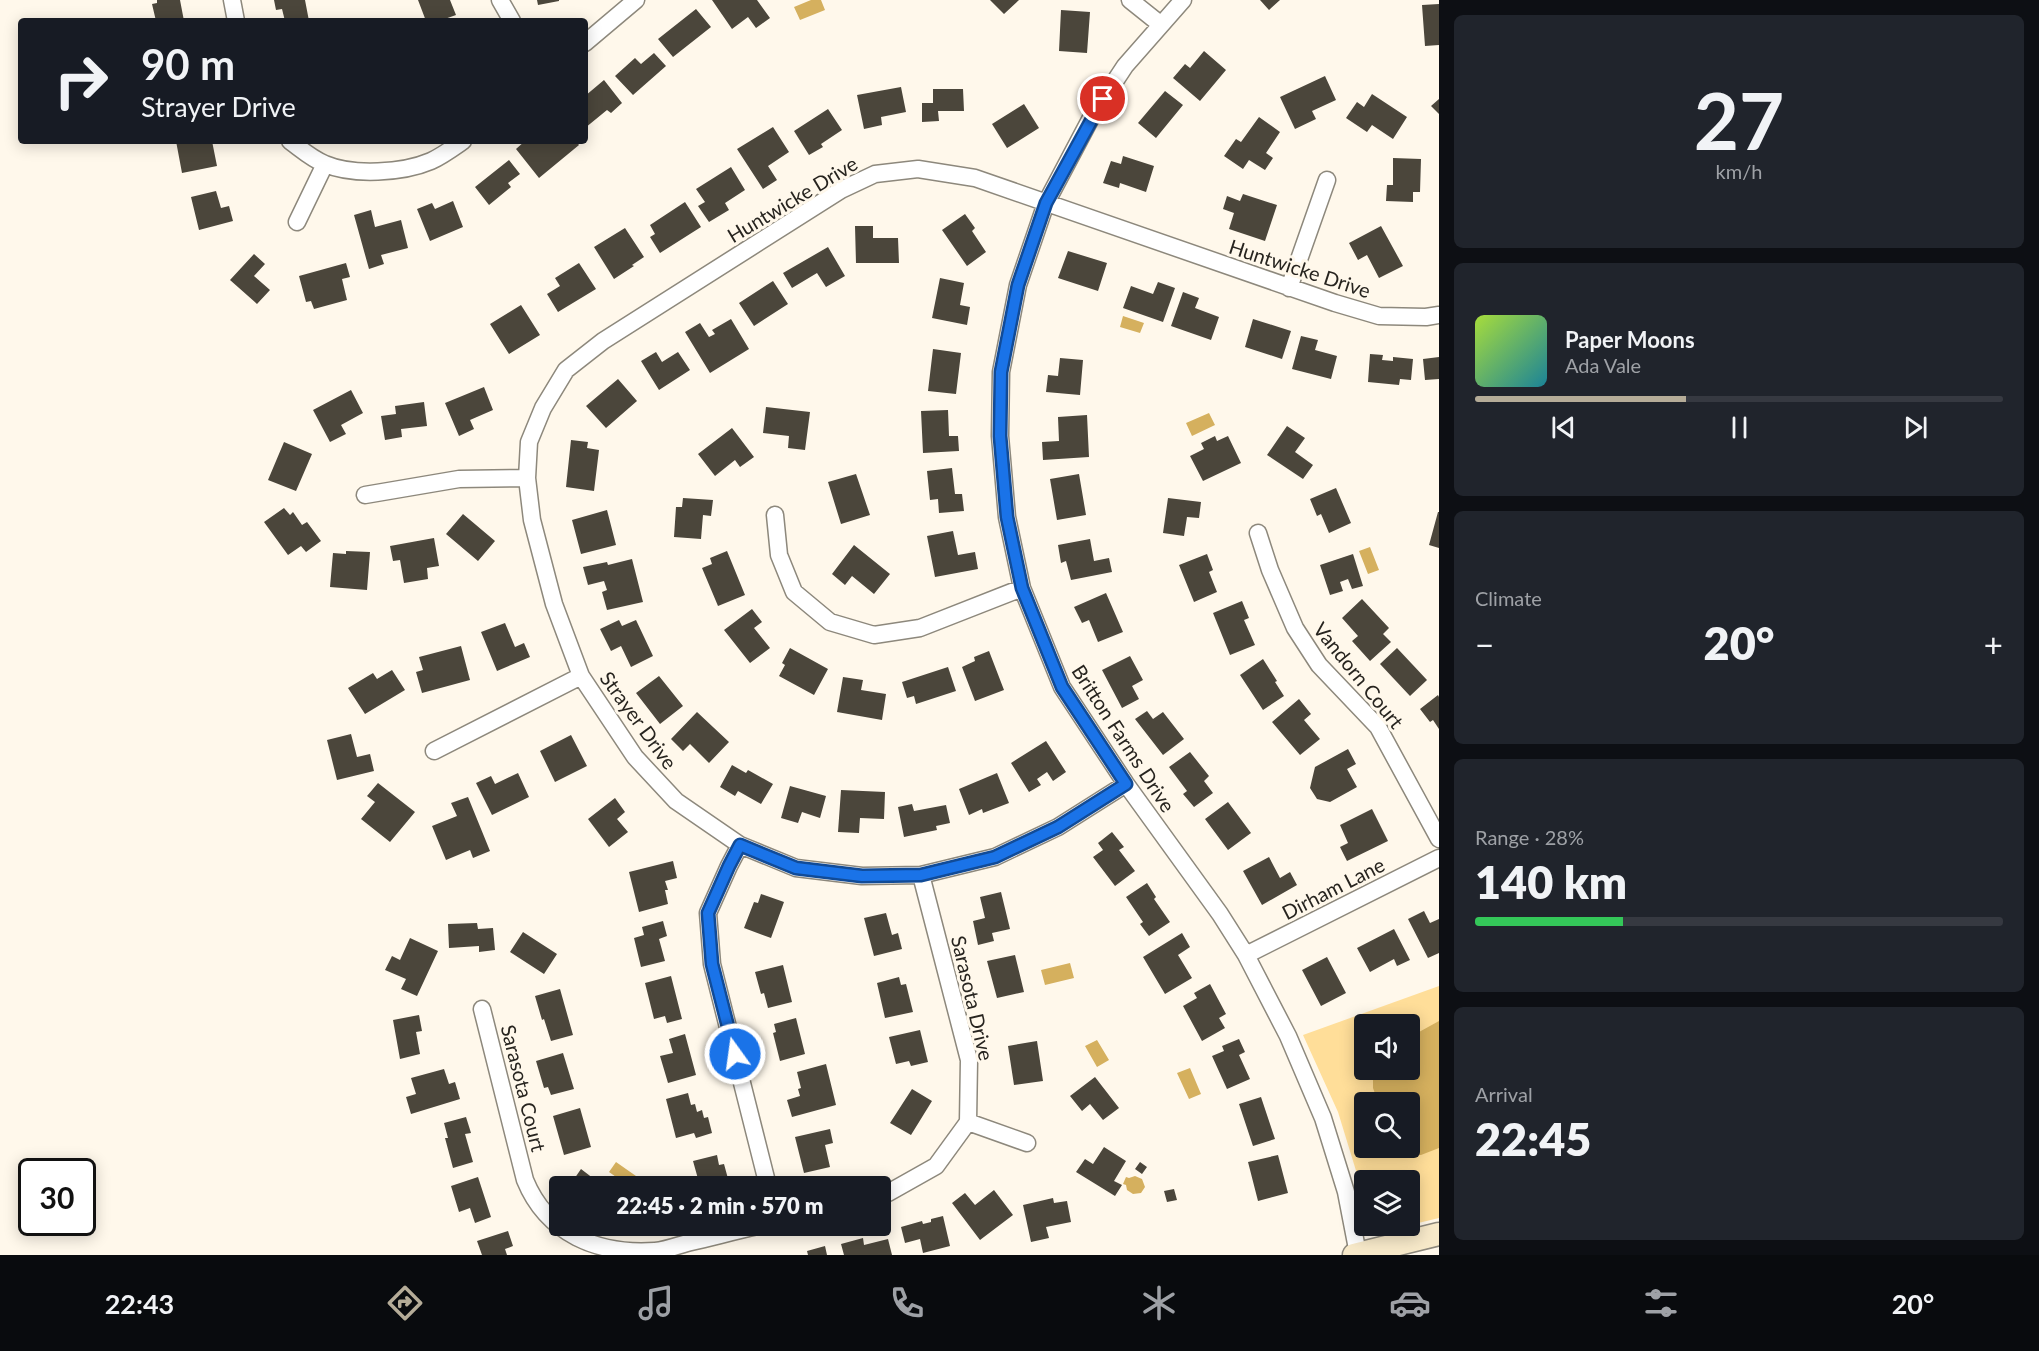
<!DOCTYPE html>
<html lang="en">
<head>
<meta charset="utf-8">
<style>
	body { margin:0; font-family:Lato,sans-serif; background:#20242c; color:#f1f3f6; height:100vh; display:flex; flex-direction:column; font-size:22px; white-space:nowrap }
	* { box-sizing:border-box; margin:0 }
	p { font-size:20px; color:#9ea1a6 }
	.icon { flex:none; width:33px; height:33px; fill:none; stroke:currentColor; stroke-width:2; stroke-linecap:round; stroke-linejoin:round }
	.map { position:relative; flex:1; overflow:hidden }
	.drawer { display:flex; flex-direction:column; gap:15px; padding:15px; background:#0d0f14; width:600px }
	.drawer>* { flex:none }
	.guide { position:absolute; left:18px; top:18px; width:570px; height:126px; border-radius:6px; box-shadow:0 3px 15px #0003; background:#171b24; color:#f1f3f6; overflow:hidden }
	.buttons { position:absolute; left:1354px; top:1014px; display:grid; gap:12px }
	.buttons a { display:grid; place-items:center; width:66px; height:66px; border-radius:6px; background:#171b24; box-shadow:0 3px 15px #0003; font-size:30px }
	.speed { position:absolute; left:18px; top:1158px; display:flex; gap:12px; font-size:30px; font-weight:700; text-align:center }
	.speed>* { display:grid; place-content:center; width:78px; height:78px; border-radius:50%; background:#171b24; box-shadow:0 3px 15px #0003; line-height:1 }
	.speed .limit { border:3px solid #111; border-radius:9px; background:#fff; color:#111 }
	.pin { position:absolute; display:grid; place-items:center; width:51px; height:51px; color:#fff; margin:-26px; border:3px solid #fff; border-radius:50%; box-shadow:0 2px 6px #0007 }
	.me { position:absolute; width:66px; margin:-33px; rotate:346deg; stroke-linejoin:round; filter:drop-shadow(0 0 4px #0008) }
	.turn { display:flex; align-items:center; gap:21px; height:126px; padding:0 24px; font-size:27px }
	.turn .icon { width:78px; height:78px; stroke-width:2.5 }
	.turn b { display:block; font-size:42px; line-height:51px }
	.big { font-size:45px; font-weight:800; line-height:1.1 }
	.drawer .widget { flex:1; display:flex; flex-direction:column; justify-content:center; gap:9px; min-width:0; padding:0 21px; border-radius:9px; background:#20242c }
	.drawer .dial { align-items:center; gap:0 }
	.dial b { font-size:78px; line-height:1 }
	.song { display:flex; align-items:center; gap:18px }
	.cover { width:72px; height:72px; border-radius:9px; background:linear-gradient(135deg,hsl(80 70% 55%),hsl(190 70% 35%)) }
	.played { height:6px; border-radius:3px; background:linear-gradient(90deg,#b5ac98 40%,#363941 40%) }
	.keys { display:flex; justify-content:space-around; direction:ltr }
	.heat { display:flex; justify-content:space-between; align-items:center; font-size:33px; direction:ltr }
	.charge { height:9px; border-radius:4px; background:linear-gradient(90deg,#34c759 28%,#363941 0) }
	.trip { position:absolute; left:549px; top:1176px; width:342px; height:60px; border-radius:6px; background:#171b24; box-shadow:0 3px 15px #0003; font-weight:800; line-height:60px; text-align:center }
	.tab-bar { display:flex; height:96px; justify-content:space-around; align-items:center; background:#090b0e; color:#9ea1a6 }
	.tab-bar .icon { width:42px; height:42px }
	.tab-bar .active { color:#b5ac98 }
	.tab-bar b { font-size:27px; color:#f1f3f6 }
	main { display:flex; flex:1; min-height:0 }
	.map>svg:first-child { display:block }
	.green { fill:#ffde99; fill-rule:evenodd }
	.water { fill:#d5b05e }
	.building { fill:#4b463b }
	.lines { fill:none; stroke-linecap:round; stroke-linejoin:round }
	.street-casing { stroke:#8d887c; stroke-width:19 }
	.secondary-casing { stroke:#8d887c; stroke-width:25 }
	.street { stroke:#fff; stroke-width:16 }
	.secondary { stroke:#f7e9c9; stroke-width:22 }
	.route-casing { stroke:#114b97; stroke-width:15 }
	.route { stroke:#1a73e8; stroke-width:10 }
	.labels { text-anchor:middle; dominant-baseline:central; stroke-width:6; stroke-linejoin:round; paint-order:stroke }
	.street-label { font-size:20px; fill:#27241f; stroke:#fff8eb }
</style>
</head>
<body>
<main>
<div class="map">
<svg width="1439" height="1255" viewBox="0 0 1439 1255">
	<rect width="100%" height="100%" fill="#fff8eb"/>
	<path class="green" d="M1439,986V1218L1410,1225V1180H1365V1200L1338,1112L1303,1035ZM1365,1024H1410V1070H1365ZM1365,1102H1410V1148H1365Z"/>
	<path class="water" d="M811,0H821L825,10L800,20L794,7Z
		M1123,316L1144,323L1140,333L1120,327Z
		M1209,413L1215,425L1192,436L1186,423Z
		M1370,547L1379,570L1368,574L1359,551Z
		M1070,963L1074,978L1045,985L1041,970Z
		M1439,1021V1148L1421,1155L1408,1156L1396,1148H1410V1102H1378L1373,1088V1072L1374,1070H1410V1037Z
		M1097,1040L1109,1060L1097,1067L1085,1046Z
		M1190,1068L1201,1094L1189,1099L1177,1073Z
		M616,1162L636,1176L629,1186L609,1172Z
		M1135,1176L1142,1179L1145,1187L1141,1193L1133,1194L1127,1190L1126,1185L1123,1184L1126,1177L1129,1178Z"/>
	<path class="building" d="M157,0H180L184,21H156L152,4L157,3Z
		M274,0H305L309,21H285L282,9L276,10Z
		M418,0H450L456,15L439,21H426Z
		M537,0H559V1L538,5Z
		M712,0H757L770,18L756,28L748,17L732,29Z
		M990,0H1019L1004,14Z
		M1260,0H1280L1269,10Z
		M1439,4V45L1425,46L1422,5Z
		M696,9L711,27L673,57L658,39Z
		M1061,10L1090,12L1087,53L1059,51Z
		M1204,51L1226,70L1200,101L1173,78L1185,64L1190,68Z
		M654,53L666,66L633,95L615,76L635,58L641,64Z
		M1325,76L1336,100L1312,111L1316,119L1295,129L1280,97Z
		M604,80L622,103L611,113L607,110L585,128V96Z
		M901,87L906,112L881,117L882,125L864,129L857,95Z
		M933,89H963L964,111H938L939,121L922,122V103H933Z
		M1165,91L1183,105L1156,138L1138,123Z
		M1372,94L1407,117L1393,139L1372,125L1367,132L1346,118L1357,102L1364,107Z
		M1439,99V114L1431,106Z
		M1024,104L1039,128L1007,148L992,124Z
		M828,109L842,130L821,144L823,147L809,155L794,131Z
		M1259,117L1280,132L1266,153L1273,158L1265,170L1249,160L1243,169L1224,156L1236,139L1241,142Z
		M773,127L789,152L768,166L777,180L763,189L737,149Z
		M176,141H212L217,166L182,173Z
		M525,141H576L579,145L539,178L516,149Z
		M1123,156L1154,166L1146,192L1120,183L1119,188L1103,183L1111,161L1121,164Z
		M1393,158L1421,159L1420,192H1413V202L1386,201L1387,185H1393Z
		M509,160L520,174L508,183L511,187L489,205L475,187Z
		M731,167L745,190L725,203L729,210L709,222L698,206L705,202L696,189Z
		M216,191L221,208L229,206L233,221L199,230L191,197Z
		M1243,194L1277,205L1265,241L1229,229L1234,213L1223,209L1227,196L1240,201Z
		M453,201L463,227L430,241L417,209L432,203L435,209Z
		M685,202L701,227L660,253L650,237L655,234L650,225Z
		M371,210L375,227L401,220L408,248L381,255L384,264L369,269L354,215Z
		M965,214L975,228L972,231L986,252L967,266L942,230Z
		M855,226H873V238H898L899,263H856Z
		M1381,226L1403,266L1379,278L1367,255L1358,260L1349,243Z
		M625,228L644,257L632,265L634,266L614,279L594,247Z
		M828,247L845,276L826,287L817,273L792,288L783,273Z
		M1068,251L1107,263L1098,291L1058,278Z
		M254,254L265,264L254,276L270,290L257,304L230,280Z
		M346,263L350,277L342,279L347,300L314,309L311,301L306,302L299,276Z
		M579,263L596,289L558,312L547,294L560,286L555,278Z
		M940,278L964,283L960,305L970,307L967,325L932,318Z
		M773,281L788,304L754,326L739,303Z
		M1158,282L1175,288L1163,322L1123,308L1131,286L1153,294Z
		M1183,292L1199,298L1195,308L1219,317L1211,340L1171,326Z
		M521,305L540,335L509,354L490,324Z
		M731,319L749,349L710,373L685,332L700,323L709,337L715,334L712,330Z
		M1253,319L1291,331L1282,359L1245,347Z
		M1301,336L1318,340L1315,350L1337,356L1331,379L1292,369Z
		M933,349L961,353L956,394L928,391Z
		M656,352L662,362L678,352L690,370L659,390L641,361Z
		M1370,354L1383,355L1382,360L1393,361V357L1413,359L1411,380L1400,379L1399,385L1368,382Z
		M1439,357V379L1425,380L1423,359Z
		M1060,358L1083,360L1080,395L1046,392L1048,375L1058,376Z
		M618,379L637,401L606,428L586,406Z
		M484,387L493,410L470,420L474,429L459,436L445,403Z
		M351,390L363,413L341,425L346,434L330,442L313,410Z
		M424,402L427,426L401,429L402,437L385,440L381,416L396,414L395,406Z
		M766,407L810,412L805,450L788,448L789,436L763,433Z
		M948,410L949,436H958L959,451L923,453L921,411Z
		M1087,415L1089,457L1043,460L1042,442L1059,441L1058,417Z
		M1287,426L1305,438L1295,452L1313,465L1303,479L1267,455Z
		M732,428L754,457L740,467L735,460L715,476L698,454Z
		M1215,436L1217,441L1228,436L1241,463L1203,481L1190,456L1204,449L1201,443Z
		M571,440L588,442L587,448L599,450L594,491L566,487Z
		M284,442L312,454L296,491L268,480Z
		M952,468L955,494H962L964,511L939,513L938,499L930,500L927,471Z
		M856,474L870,515L841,524L828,482Z
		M1079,474L1086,515L1057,520L1050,479Z
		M1336,488L1351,523L1329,533L1321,514L1317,516L1310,499Z
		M683,498L713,500L711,516L703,515L701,539L674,537L676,507H682Z
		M1168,498L1201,502L1199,518L1187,517L1184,536L1163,533Z
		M284,508L290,515L293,512L302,525L307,522L321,541L306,552L301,546L288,555L264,522Z
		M607,510L616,545L581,554L572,520Z
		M1438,512H1439V548L1429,545Z
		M463,514L495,541L478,561L446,534Z
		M953,531L958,555L975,552L978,569L935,577L927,536Z
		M434,538L439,566L427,568L428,579L404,583L400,560L393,561L390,546Z
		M1090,539L1094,561L1109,558L1112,572L1071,580L1066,561L1061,563L1058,545Z
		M854,545L890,574L874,594L852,576L845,585L832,574Z
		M346,551L370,552L367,590L330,587L333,553L346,554Z
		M727,551L745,595L718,606L702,568L712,564L710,558Z
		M1207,554L1213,570L1209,572L1217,592L1194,602L1179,565Z
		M1353,554L1363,586L1352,589L1348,579L1340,582L1343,591L1330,595L1320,565Z
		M632,559L643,602L607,610L602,592L607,590L604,581L588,585L583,567L607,562L608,565Z
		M1106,593L1123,632L1098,642L1089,620L1082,623L1074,607Z
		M1362,599L1389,628L1383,634L1391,642L1370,661L1352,641L1358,636L1342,618Z
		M1242,601L1249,618L1244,620L1255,645L1230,655L1213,613Z
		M752,609L762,622L754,628L770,648L750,663L724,630Z
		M619,620L622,626L636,620L653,656L631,667L621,646L611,651L600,629Z
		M505,623L515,647L524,643L530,657L497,671L481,632Z
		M461,646L470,680L422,693L416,672L423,670L419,657Z
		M790,648L828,669L814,695L779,676L785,665L782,663Z
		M1397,648L1427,680L1410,696L1380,664Z
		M989,651L1004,690L975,701L962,667L975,661L974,657Z
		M1130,656L1143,680L1132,686L1139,699L1122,708L1102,670Z
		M1263,659L1277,681L1275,682L1284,696L1263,710L1240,675Z
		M948,667L956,691L916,704L914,696L907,698L902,682Z
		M392,670L405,690L365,714L348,688L373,673L377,679Z
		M659,676L683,706L660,724L636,693Z
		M843,677L863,680L861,690L886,694L882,720L837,712Z
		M1438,695L1439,697V729L1433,720L1430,722L1420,709Z
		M1299,699L1311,714L1304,720L1320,739L1300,755L1272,722Z
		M1147,711L1153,719L1163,712L1184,739L1163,755L1135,719Z
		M697,712L729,742L709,763L690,744L683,751L671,739Z
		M351,734L357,757L370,754L374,771L337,780L327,740Z
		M571,735L587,766L555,782L540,751Z
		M1046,741L1066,772L1053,781L1047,772L1037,779L1041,785L1029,792L1011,763Z
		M1348,749L1356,764L1347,769L1357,787L1330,802L1317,799L1310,788L1315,767Z
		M1190,752L1209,776L1204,781L1213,793L1194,807L1183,794L1187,791L1169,767Z
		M732,765L746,773L748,770L773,784L761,804L738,791L735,796L720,787Z
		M518,773L529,797L492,815L476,783L491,776L495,784Z
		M997,773L1009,803L983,813L982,809L969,815L959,789Z
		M378,783L415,812L390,842L361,819L375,802L367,796Z
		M790,786L826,796L820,818L802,812L798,823L781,818Z
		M841,790L885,792L884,819L860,818L859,833L838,832Z
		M468,797L490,851L473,858L470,850L446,860L432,826L457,816L451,803Z
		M615,798L625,812L617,819L628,832L609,847L588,819Z
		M1228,802L1251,833L1228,850L1205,819Z
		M912,804L914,811L946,805L950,823L936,826L937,830L904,837L898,807Z
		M1372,809L1388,841L1347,861L1340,847L1348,843L1340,825Z
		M1112,832L1124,847L1119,850L1135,871L1115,886L1093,857L1103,850L1098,843Z
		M1269,857L1280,878L1290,872L1297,885L1262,905L1243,871Z
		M673,861L677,878L665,881L668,890H665L668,904L639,912L629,872Z
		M1147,883L1156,897L1154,899L1170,922L1149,936L1140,924L1143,922L1126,897Z
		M1001,892L1010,929L992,933L994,941L978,945L973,921L985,918L980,897Z
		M761,894L784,902L771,938L744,928L754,902L758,903Z
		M1424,911L1430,923L1439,919V953L1428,958L1408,919Z
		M886,913L892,935L898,933L902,949L874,956L864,918Z
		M663,921L667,936L659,939L665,961L641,967L634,938L644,935L642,927Z
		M477,923L478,929L493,928L495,950L479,952V946L449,948L448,924Z
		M1394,929L1410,960L1397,966L1394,959L1370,972L1357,948Z
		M523,932L557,954L544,974L510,952Z
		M1182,933L1190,947L1178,955L1192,978L1165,994L1143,957Z
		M410,938L438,951L417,996L401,989L406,979L385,970L392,956L400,960Z
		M1015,955L1024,992L997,998L987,961Z
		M1327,957L1346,993L1321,1006L1302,970Z
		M783,965L792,1002L768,1008L764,993L761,994L755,972Z
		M671,976L682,1019L667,1023L665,1016L654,1019L645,983Z
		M899,977L901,985L906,984L913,1012L885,1018L877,983Z
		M1210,984L1226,1014L1219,1018L1225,1028L1202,1041L1183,1006L1197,998L1194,993Z
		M560,989L573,1035L551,1041L544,1019L542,1020L535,996Z
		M419,1015L422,1031L416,1032L420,1054L400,1059L393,1020Z
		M796,1018L805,1054L780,1061L773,1033L776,1032L774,1024Z
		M920,1030L928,1062L911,1066L909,1061L896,1064L889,1037Z
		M685,1034L696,1075L668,1083L660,1056L673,1053L669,1039Z
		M1239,1039L1245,1052L1239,1055L1250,1079L1227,1089L1212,1056L1224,1051L1222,1046Z
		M1037,1041L1043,1081L1014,1085L1008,1046Z
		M563,1053L574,1089L551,1095L548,1087L544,1088L536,1061Z
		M826,1064L836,1105L792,1117L787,1100L800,1096L798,1089L801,1088L797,1072Z
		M444,1069L449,1084L455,1082L460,1099L411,1114L406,1097L416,1094L411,1078Z
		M1095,1077L1119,1108L1103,1120L1090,1104L1082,1111L1070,1096Z
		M912,1089L932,1101L911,1135L890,1123Z
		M688,1093L691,1105L695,1104L697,1112L702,1110L704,1118L708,1117L712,1133L696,1138L694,1133L676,1138L666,1099Z
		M1261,1097L1275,1139L1253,1146L1239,1104Z
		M580,1108L591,1147L564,1155L553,1116Z
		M466,1117L471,1133L465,1134L473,1162L453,1168L445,1138H448L444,1123Z
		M830,1129L833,1143L825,1145L830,1167L804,1173L795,1137Z
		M1104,1147L1126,1161L1114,1181L1122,1185L1115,1196L1076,1172L1085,1159L1093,1164Z
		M717,1155L719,1165L724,1164L730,1186H700L693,1161Z
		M1278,1155L1288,1193L1258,1201L1248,1162Z
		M1140,1162L1147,1167L1142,1174L1135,1169Z
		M581,1169L598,1182L601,1178L612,1186H573L570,1185Z
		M478,1177L491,1217L475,1223L470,1208L459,1212L451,1186Z
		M1174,1189L1177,1200L1167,1202L1164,1191Z
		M994,1190L1013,1215L980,1240L952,1203L965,1193L975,1205Z
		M1053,1198L1054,1203L1067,1201L1071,1222L1046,1227L1049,1238L1031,1242L1023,1205Z
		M943,1216L950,1246L923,1253L920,1239L905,1243L901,1227L922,1221L923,1224L931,1222V1219Z
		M508,1231L513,1246L505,1249L507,1255H482L477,1241Z
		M863,1238L864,1245L888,1239L892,1255H844L841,1244Z
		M825,1246L827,1255H808L807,1251Z"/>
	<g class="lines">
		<defs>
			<path id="street" d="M232,0L236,21
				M500,0L512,21
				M1130,0L1160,24
				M1183,0L1125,66L1092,116L1046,203L1018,285L1001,372L1000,436L1007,517L1022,588L1062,687L1126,784L1220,914L1246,955L1288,1036L1323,1118L1346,1192L1358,1254
				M585,43L636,0
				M290,141C301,149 312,159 325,164C353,176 403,173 431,161C442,156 453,148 463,141
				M297,222L325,164
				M1289,288L1327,180
				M365,495L459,479L527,478
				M775,515L779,555L794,592L830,622L874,635L920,628L1022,588
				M1258,533L1270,570L1295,628L1319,665L1378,727L1439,839
				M434,751L581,676
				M1126,784L1058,827L995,857L921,875L862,876L796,868L740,845L676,801L635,757L581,676L554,604L532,520L527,478L529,442L543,408L566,370L603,341L841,190L875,174L918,169L975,178L1335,303L1379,316L1426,317L1439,315
				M740,845L729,866L708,913L712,964L768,1186
				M1246,955L1439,858
				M482,1009L525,1180C547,1234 598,1255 655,1251C667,1250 679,1245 691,1242C713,1237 735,1231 758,1226
				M968,1122L1027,1143
				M880,1195L888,1193L936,1166L968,1122L969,1060L921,875"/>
			<path id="secondary" d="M1354,1255L1439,1234"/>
		</defs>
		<use href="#street" class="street-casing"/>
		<use href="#secondary" class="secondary-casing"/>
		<use href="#street" class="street"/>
		<use href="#secondary" class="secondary"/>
	</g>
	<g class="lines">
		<defs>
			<path id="route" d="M735,1054L712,964L708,913L729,866L740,845L796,868L862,876L921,875L995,857L1058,827L1126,784L1062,687L1022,588L1007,517L1000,436L1001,372L1018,285L1046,203L1103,99"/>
		</defs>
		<use href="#route" class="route-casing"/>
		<use href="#route" class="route"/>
	</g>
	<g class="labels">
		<g class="street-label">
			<text transform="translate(792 199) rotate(-31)">Huntwicke Drive</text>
			<text transform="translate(1300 268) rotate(18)">Huntwicke Drive</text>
			<text transform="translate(1359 675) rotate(51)">Vandorn Court</text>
			<text transform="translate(639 720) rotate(54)">Strayer Drive</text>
			<text transform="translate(1124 738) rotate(57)">Britton Farms Drive</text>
			<text transform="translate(1333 888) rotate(-27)">Dirham Lane</text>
			<text transform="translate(973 998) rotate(77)">Sarasota Drive</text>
			<text transform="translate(524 1088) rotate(76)">Sarasota Court</text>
		</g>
	</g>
</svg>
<div class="buttons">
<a><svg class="icon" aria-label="sound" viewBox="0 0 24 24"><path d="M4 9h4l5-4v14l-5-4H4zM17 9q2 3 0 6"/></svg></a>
<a><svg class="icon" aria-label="search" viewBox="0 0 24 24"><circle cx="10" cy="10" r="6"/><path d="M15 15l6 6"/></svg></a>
<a><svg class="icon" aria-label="layers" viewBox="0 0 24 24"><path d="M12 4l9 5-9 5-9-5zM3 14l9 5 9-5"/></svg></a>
</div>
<div class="speed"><div class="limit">30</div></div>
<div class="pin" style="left:1103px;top:99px;background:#d93025"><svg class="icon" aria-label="arrive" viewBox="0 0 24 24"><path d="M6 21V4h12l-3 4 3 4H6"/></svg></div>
<svg class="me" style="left:735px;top:1054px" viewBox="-20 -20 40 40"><circle r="17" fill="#1a73e8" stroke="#fff" stroke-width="3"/><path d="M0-11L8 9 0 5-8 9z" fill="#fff"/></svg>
<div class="trip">22:45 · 2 min · 570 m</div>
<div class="guide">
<div class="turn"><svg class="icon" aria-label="right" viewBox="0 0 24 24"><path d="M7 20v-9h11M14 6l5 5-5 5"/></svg><div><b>90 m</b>Strayer Drive</div></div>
</div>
</div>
<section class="drawer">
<div class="widget dial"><b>27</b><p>km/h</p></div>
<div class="widget">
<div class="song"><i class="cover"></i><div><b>Paper Moons</b><p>Ada Vale</p></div></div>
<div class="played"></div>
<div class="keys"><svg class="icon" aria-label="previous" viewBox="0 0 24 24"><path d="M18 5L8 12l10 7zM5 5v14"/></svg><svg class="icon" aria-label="pause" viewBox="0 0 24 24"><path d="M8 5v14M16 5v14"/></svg><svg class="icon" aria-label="next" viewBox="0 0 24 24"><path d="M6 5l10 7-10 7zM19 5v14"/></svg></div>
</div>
<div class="widget"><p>Climate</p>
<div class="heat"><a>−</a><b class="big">20°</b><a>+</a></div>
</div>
<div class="widget"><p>Range · 28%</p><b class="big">140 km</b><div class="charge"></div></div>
<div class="widget"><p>Arrival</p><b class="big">22:45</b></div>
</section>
</main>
<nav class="tab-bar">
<b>22:43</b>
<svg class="icon active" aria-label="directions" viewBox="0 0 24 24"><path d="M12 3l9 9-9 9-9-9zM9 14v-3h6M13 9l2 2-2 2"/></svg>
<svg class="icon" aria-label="music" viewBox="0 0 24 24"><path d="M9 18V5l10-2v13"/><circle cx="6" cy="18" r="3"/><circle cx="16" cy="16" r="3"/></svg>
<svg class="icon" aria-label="phone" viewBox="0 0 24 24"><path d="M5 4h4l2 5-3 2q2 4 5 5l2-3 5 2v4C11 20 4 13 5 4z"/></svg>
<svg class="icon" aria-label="climate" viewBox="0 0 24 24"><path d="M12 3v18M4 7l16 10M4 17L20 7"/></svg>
<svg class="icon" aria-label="car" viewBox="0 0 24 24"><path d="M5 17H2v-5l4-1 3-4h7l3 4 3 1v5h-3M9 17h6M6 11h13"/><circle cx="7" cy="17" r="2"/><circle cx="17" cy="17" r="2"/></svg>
<svg class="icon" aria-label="filters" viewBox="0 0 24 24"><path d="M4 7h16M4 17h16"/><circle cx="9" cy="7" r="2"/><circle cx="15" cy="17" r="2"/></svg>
<b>20°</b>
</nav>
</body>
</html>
